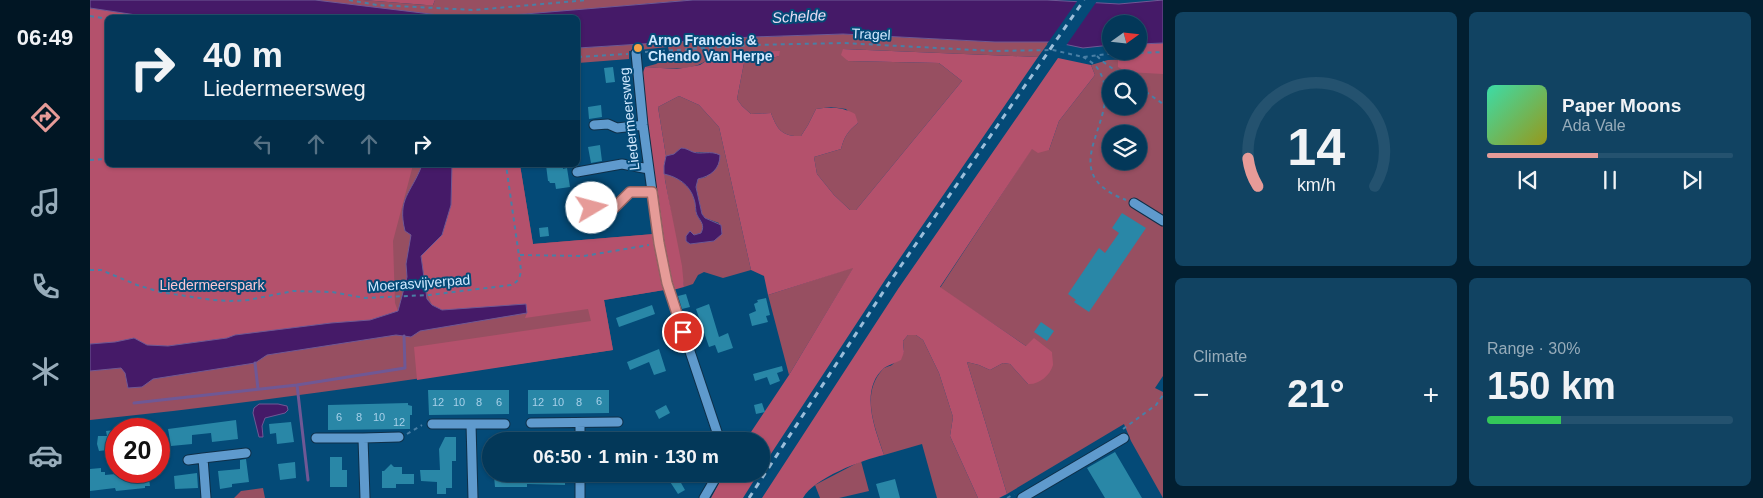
<!DOCTYPE html>
<html lang="en">
<head>
<meta charset="utf-8">
<style>
	body { margin:0; font-family:Arial,sans-serif; background:#114362; color:#f1f3f6; height:100vh; display:flex; flex-direction:column; font-size:19px; white-space:nowrap }
	* { box-sizing:border-box; margin:0 }
	p { font-size:16px; color:#97acba }
	.icon { flex:none; width:28px; height:28px; fill:none; stroke:currentColor; stroke-width:2; stroke-linecap:round; stroke-linejoin:round }
	.map { position:relative; flex:1; overflow:hidden }
	.sheet { display:flex; flex-direction:column; gap:12px; padding:12px; background:#021f31; width:600px }
	.sheet>* { flex:none }
	.top-card { position:absolute; left:15px; top:15px; width:475px; height:152px; border-radius:8px; box-shadow:0 1px 4px #0004,0 0 0 1px #24526f; background:#033859; color:#f1f3f6; overflow:hidden }
	.needle { width:32px; rotate:75deg }
	.buttons { position:absolute; left:1012px; top:15px; display:grid; gap:10px }
	.buttons a { display:grid; place-items:center; width:45px; height:45px; border-radius:50%; background:#033859; box-shadow:0 1px 4px #0004,0 0 0 1px #24526f; font-size:25px }
	.speed { position:absolute; left:15px; top:418px; display:flex; gap:10px; font-size:25px; font-weight:700; text-align:center }
	.speed>* { display:grid; place-content:center; width:65px; height:65px; border-radius:50%; background:#033859; box-shadow:0 1px 4px #0004,0 0 0 1px #24526f; line-height:1 }
	.speed .limit { border:8px solid #d22; background:#fff; color:#111 }
	.pin { position:absolute; display:grid; place-items:center; width:42px; height:42px; color:#fff; margin:-21px; border:2px solid #fff; border-radius:50%; box-shadow:0 1px 5px #0007 }
	.me { position:absolute; width:55px; margin:-28px; rotate:82deg; stroke-linejoin:round; filter:drop-shadow(0 0 4px #0008) }
	.turn { display:flex; align-items:center; gap:18px; height:105px; padding:0 15px; font-size:22px }
	.turn .icon { width:65px; height:65px; stroke-width:2.5 }
	.turn b { display:block; font-size:35px; line-height:42px }
	.lanes { display:flex; align-items:center; height:48px; padding:0 15px; background:#0003; justify-content:center; gap:25px; direction:ltr }
	.lanes .off { opacity:.35 }
	.big { font-size:38px; font-weight:700; line-height:1.1 }
	.sheet .card { flex:1; display:flex; flex-direction:column; justify-content:center; gap:8px; min-width:0; padding:0 18px; border-radius:8px; background:#114362 }
	.sheet .dial { align-items:center; gap:0 }
	.dial svg { height:130px; overflow:visible; fill:none; stroke:#24526f; stroke-width:7; stroke-linecap:round; text-anchor:middle }
	.dial text { fill:#f1f3f6; stroke:none }
	.song { display:flex; align-items:center; gap:15px }
	.cover { width:60px; height:60px; border-radius:8px; background:linear-gradient(135deg,hsl(160 70% 55%),hsl(60 70% 35%)) }
	.played { height:5px; border-radius:2px; background:linear-gradient(90deg,#e69b98 45%,#24526f 45%) }
	.keys { display:flex; justify-content:space-around; direction:ltr }
	.heat { display:flex; justify-content:space-between; align-items:center; font-size:28px; direction:ltr }
	.charge { height:8px; border-radius:4px; background:linear-gradient(90deg,#34c759 30%,#24526f 0) }
	.sheet .tiles { flex:1; display:grid; gap:12px; grid-template-columns:repeat(2,1fr) }
	.trip { position:absolute; left:392px; top:432px; width:288px; height:50px; border-radius:25px; background:#033859; box-shadow:0 1px 4px #0004,0 0 0 1px #24526f; font-weight:700; line-height:50px; text-align:center }
	main { display:flex; flex:1; min-height:0 }
	.menu { display:flex; flex-direction:column; width:90px; justify-content:space-around; align-items:center; background:#011624; color:#97acba }
	.menu .icon { width:35px; height:35px }
	.menu .on { color:#e69b98 }
	.menu b { font-size:22px; color:#f1f3f6 }
	.map>svg:first-child { display:block }
	.green { fill:#974f61; fill-rule:evenodd }
	.forest { fill:#b4516c }
	.water { fill:#451a68; stroke:#6f5895 }
	.pier { fill:#044a77 }
	.lines { fill:none; stroke-linecap:round; stroke-linejoin:round }
	.stream { stroke:#6f5895; stroke-width:3 }
	.building { fill:#2987a7 }
	.minor-casing { stroke:#0f2f48; stroke-width:11 }
	.path { stroke:#497fa5; stroke-width:2; stroke-dasharray:4 4; stroke-linecap:butt }
	.minor { stroke:#5f9acd; stroke-width:9 }
	.rail { stroke:#9bbfdb; stroke-width:3; stroke-dasharray:6 6; stroke-linecap:butt }
	.route-casing { stroke:#966563; stroke-width:12 }
	.route { stroke:#e69b98; stroke-width:9 }
	.poi-dot { fill:#f5a246; stroke:#044a77; stroke-width:2 }
	.labels { text-anchor:middle; dominant-baseline:central; stroke-width:4; stroke-linejoin:round; paint-order:stroke }
	.number-label { font-size:11px; fill:#a7d0e9 }
	.street-label { font-size:14px; fill:#d1e9ff; stroke:#044a77 }
	.poi-label { font-size:14px; font-weight:bold; fill:#d1e9ff; stroke:#044a77; text-anchor:start }
	.park-label { font-size:14px; fill:#fdc6d1; stroke:#044a77 }
	.water-label { font-size:15px; font-style:italic; fill:#e6dcf3; stroke:#044a77 }
</style>
</head>
<body>
<main>
<nav class="menu">
<b>06:49</b>
<svg class="icon on" aria-label="directions" viewBox="0 0 24 24"><path d="M12 3l9 9-9 9-9-9zM9 14v-3h6M13 9l2 2-2 2"/></svg>
<svg class="icon" aria-label="music" viewBox="0 0 24 24"><path d="M9 18V5l10-2v13"/><circle cx="6" cy="18" r="3"/><circle cx="16" cy="16" r="3"/></svg>
<svg class="icon" aria-label="phone" viewBox="0 0 24 24"><path d="M5 4h4l2 5-3 2q2 4 5 5l2-3 5 2v4C11 20 4 13 5 4z"/></svg>
<svg class="icon" aria-label="climate" viewBox="0 0 24 24"><path d="M12 3v18M4 7l16 10M4 17L20 7"/></svg>
<svg class="icon" aria-label="car" viewBox="0 0 24 24"><path d="M5 17H2v-5l4-1 3-4h7l3 4 3 1v5h-3M9 17h6M6 11h13"/><circle cx="7" cy="17" r="2"/><circle cx="17" cy="17" r="2"/></svg>
</nav>
<div class="map">
<svg width="1073" height="498" viewBox="0 0 1073 498">
	<rect width="100%" height="100%" fill="#044a77"/>
	<path class="green" d="M225,0H273L336,5H343L345,0H603C519,6 434,19 350,15C308,14 266,6 225,0Z
		M0,23L18,165H430L443,244L564,234L574,290L514,300L523,350C349,376 175,402 0,420Z
		M753,34L905,42H959L948,57L753,49L758,61L849,63L872,81L766,210H760L744,195L727,174L724,157L751,149C754,137 758,131 768,123L756,109L741,107L726,109L718,125L711,136C692,137 687,129 681,113L661,114L652,106L647,99L654,63C666,60 677,60 689,56L616,61C598,72 575,68 555,67L566,64L580,56L578,47L539,51V59L488,63V48L662,37Z
		M1073,58V376L1065,388L1073,392V498L1041,441L1034,424L917,494L877,362L889,365L900,370L913,363L920,364L938,384L936,346L850,288L942,148L959,150L969,121L1005,75L1001,65L1018,60ZM1021,79H1049V106H1021ZM1021,134H1049V161H1021Z
		M589,96L609,105L629,127L661,270L633,278L614,272L608,275L603,284L594,287L574,174C588,177 600,185 604,199C606,204 605,211 607,215C611,222 615,225 611,233L604,235L596,241L600,244L623,241L629,223L615,218L612,214L606,187L608,179L616,177L625,153L603,152L591,148L584,154L576,156L568,107Z
		M764,267L699,375L678,295Z
		M818,335H826L833,340L849,373L863,417L860,436L888,498H847L832,444L794,455C785,427 770,394 793,369C796,366 800,367 803,364C807,361 810,356 814,352L813,341Z
		M771,461L779,491L749,498H730L725,485Z
		M173,488L175,498H144L151,491Z"/>
	<path class="forest" d="M273,0H345L343,5H336Z
		M0,8L66,17L18,18V165H323L303,241L305,303L308,311L280,320L241,323L145,335L137,338L78,346L57,345L44,338L25,342L0,344Z
		M1073,43V74L1037,72L1028,67V60L1031,51H1049V44Z
		M753,49L948,57L795,280L671,469V441H655L699,375L763,268L678,295L674,276L661,270L629,127L609,105L589,96L568,107L576,156L574,166L575,180L592,266L594,287L583,290L573,246L552,75L555,67L587,69L610,65L628,53L690,51L689,56C677,60 666,60 654,63L647,99L652,106L661,114L681,113C687,129 692,137 711,136L718,125L726,109C741,107 752,107 765,114L768,123C758,131 754,137 751,149L724,157L727,174L744,195L760,210H766L872,81L849,63L758,61L751,55Z
		M968,58L1001,65L1005,75L969,121L959,150L948,153L942,149L850,287L936,346L944,338L962,352C962,356 963,361 963,365C960,376 948,385 938,384L920,364L913,363L900,370L889,365L877,362L917,494L909,498H888L860,436L863,417L849,373L833,340L826,335H818L813,341L814,352L811,360C806,363 798,365 794,368C769,390 785,429 794,455C772,460 724,478 713,498H672L808,289Z
		M362,165H430L443,244L564,234L574,290L514,300L523,350L327,380L324,347L501,321L498,309L435,318L437,313L436,304L352,310L342,305L336,290L331,256L352,235L361,205Z
		M634,474H668L653,498H621Z"/>
	<path class="water" d="M0,0H225L349,15L390,16L435,14L603,0H957L1029,4L1073,0V43L1049,44V24H1021V45L993,48L964,42H905L753,34L662,37L488,48V18H66L0,8Z
		M591,148C596,148 598,150 603,152C612,155 620,150 630,155C630,169 621,176 608,179L606,187L612,214L615,218L631,225L632,234L624,241L600,244L596,241V236L600,231L604,235L611,233C615,225 611,222 607,215C605,211 606,204 604,199C600,185 588,177 574,174V166L576,156L584,154Z
		M332,165H362L361,205L352,235L331,256L337,299L342,305L352,310L436,304L437,313L330,331L321,337L306,335L177,355L165,363L63,379L52,387L38,388L35,373L31,368L0,371V344L25,342L44,338L57,345L78,346L137,338L145,335L241,323L280,320L308,311L317,277L316,264L321,235L315,231C307,198 321,194 332,165Z
		M169,404H188L197,406L198,410L195,413L175,418L172,426L173,437H169L163,413L164,408Z"/>
	<path class="pier" d="M988,0L1007,1L975,47L957,44Z"/>
	<g class="lines">
		<path class="stream" d="M165,363L168,389
			M207,385L218,480
			M44,403L207,385L315,368L314,336"/>
	</g>
	<path class="building" d="M523,67L525,82L516,83L514,68Z
		M511,105L512,117L499,119L498,107Z
		M510,145L512,161L501,163L498,147Z
		M456,165H473V169L477,168L480,187L466,189L465,183H460L459,181H458Z
		M497,191L501,192L502,202L496,206L497,212H491L489,199L485,200L484,192Z
		M1032,213L1056,228L999,312L984,302L986,300L978,294L1009,248L1015,253L1029,233L1022,228Z
		M458,227L459,236L450,237L449,228Z
		M596,294L600,307L592,309L588,296Z
		M676,298L680,315L676,316L678,322L662,326L659,314L666,311L664,304L668,302L667,300Z
		M619,304L629,337L638,333L643,348L628,353L625,345L619,347L606,309Z
		M562,305L565,314L529,327L526,318Z
		M951,322L964,331L957,341L944,332Z
		M569,349L576,371L564,375L559,362L540,370L537,362Z
		M692,366L693,371L687,373L690,381L680,385L677,377L665,381L663,374Z
		M338,390H419V414L339,415Z
		M438,390H519V413L438,414Z
		M318,403V405L322,406V415H320V429L238,430V405Z
		M672,403L675,412L666,414L664,405Z
		M576,405L580,413L569,419L565,411Z
		M146,420L148,439L122,442L121,433L102,435V444L81,446L78,429Z
		M201,422L204,442L187,444L186,433L180,434L179,424Z
		M26,430V455L19,456L18,450L9,451L7,444L8,436H17L16,431Z
		M355,437H366V461H362V488H356V494H347V482L331,481L330,470H350L349,449Z
		M1025,452L1052,498H1015L997,468Z
		M240,457H252V470H257V487H240Z
		M156,459L159,482L142,484V487L130,489L128,471L150,469V460Z
		M205,462L206,478L190,480L188,464Z
		M301,464L304,467H312V474H324V484H306V488H292V471H294Z
		M11,468V472H15V475L58,471L60,486H55V488L26,491L25,488L0,491V469Z
		M107,473L108,488L85,489L84,476Z
		M429,474H475V485L437,484V487H405L404,476H429Z
		M575,474H586L595,490L588,494Z
		M805,479L810,498H790L786,484Z"/>
	<g class="lines">
		<defs>
			<path id="minor" d="M546,53L553,125L569,243L577,283L630,441
				M504,125L518,124L527,128L553,125
				M487,172L532,164L559,169
				M1044,203L1073,221
				M502,208L524,207L540,192H562
				M441,423L528,422
				M490,423V441
				M342,424H415
				M381,424L383,498
				M226,438H273L275,498
				M273,438L309,437
				M98,460L113,458
				M490,474V498
				M116,498L113,458L156,453
				M614,498L628,474
				M932,498L1034,438"/>
		</defs>
		<use href="#minor" class="minor-casing"/>
		<path class="path" d="M259,0L287,5L384,10L498,0
			M0,16L18,19
			M555,52L662,45L753,43L904,51L963,50L993,57L1018,54L1073,52
			M1007,56L1012,61L1037,79
			M488,57L538,54
			M993,57C998,60 1005,64 1008,69C1039,117 957,170 1036,200
			M1049,87L1073,104
			M0,160L18,159
			M430,255L494,256L559,245
			M0,270H11L47,285L70,292L122,300L141,301L158,300L203,291L242,292L275,298L339,295L421,285C428,282 430,278 431,270L416,165
			M1033,429L1066,405L1073,395
			M317,434L332,425
			M917,498L924,494"/>
		<use href="#minor" class="minor"/>
		<path class="rail" d="M659,498L799,283L994,0"/>
	</g>
	<g class="lines">
		<defs>
			<path id="route" d="M502,208H524L540,192H562L569,243L577,283L593,332"/>
		</defs>
		<use href="#route" class="route-casing"/>
		<use href="#route" class="route"/>
	</g>
	<circle class="poi-dot" cx="548" cy="48" r="5"/>
	<g class="labels">
		<g class="number-label">
			<text x="509" y="401">6</text>
			<text x="348" y="402">12</text>
			<text x="369" y="402">10</text>
			<text x="389" y="402">8</text>
			<text x="409" y="402">6</text>
			<text x="448" y="402">12</text>
			<text x="468" y="402">10</text>
			<text x="489" y="402">8</text>
			<text x="249" y="417">6</text>
			<text x="269" y="417">8</text>
			<text x="289" y="417">10</text>
			<text x="309" y="422">12</text>
		</g>
		<g class="street-label">
			<text transform="translate(781 34) rotate(3)">Tragel</text>
			<text transform="translate(539 119) rotate(-96)">Liedermeersweg</text>
			<text transform="translate(329 283) rotate(-4)">Moerasvijverpad</text>
		</g>
		<g class="poi-label">
			<text x="558" y="40">Arno Francois &amp;<tspan x="558" dy="16">Chendo Van Herpe</tspan></text>
		</g>
		<g class="park-label">
			<text x="122" y="285">Liedermeerspark</text>
		</g>
		<g class="water-label">
			<text transform="translate(709 16) rotate(-3)">Schelde</text>
		</g>
	</g>
</svg>
<div class="buttons">
<a><svg class="needle" viewBox="-14 -14 28 28"><path d="M0-13l5 13h-10z" fill="#e53935"/><path d="M0 13l5-13h-10z" fill="#97acba"/></svg></a>
<a><svg class="icon" aria-label="search" viewBox="0 0 24 24"><circle cx="10" cy="10" r="6"/><path d="M15 15l6 6"/></svg></a>
<a><svg class="icon" aria-label="layers" viewBox="0 0 24 24"><path d="M12 4l9 5-9 5-9-5zM3 14l9 5 9-5"/></svg></a>
</div>
<div class="speed"><div class="limit">20</div></div>
<div class="pin" style="left:593px;top:332px;background:#d93025"><svg class="icon" aria-label="arrive" viewBox="0 0 24 24"><path d="M6 21V4h12l-3 4 3 4H6"/></svg></div>
<svg class="me" style="left:502px;top:208px" viewBox="-20 -20 40 40"><circle r="19" fill="#fff"/><path d="M0-13L10 11 0 6-10 11z" fill="#e69b98"/></svg>
<div class="trip">06:50 · 1 min · 130 m</div>
<div class="top-card">
<div class="turn"><svg class="icon" aria-label="right" viewBox="0 0 24 24"><path d="M7 20v-9h11M14 6l5 5-5 5"/></svg><div><b>40 m</b>Liedermeersweg</div></div>
<div class="lanes"><svg class="icon off" aria-label="left" viewBox="0 0 24 24"><path d="M17 20v-9H6M10 6l-5 5 5 5"/></svg><svg class="icon off" aria-label="ahead" viewBox="0 0 24 24"><path d="M12 20V5M6 11l6-6 6 6"/></svg><svg class="icon off" aria-label="ahead" viewBox="0 0 24 24"><path d="M12 20V5M6 11l6-6 6 6"/></svg><svg class="icon" aria-label="right" viewBox="0 0 24 24"><path d="M7 20v-9h11M14 6l5 5-5 5"/></svg></div>
</div>
</div>
<section class="sheet">
<div class="tiles">
<div class="card dial"><svg viewBox="0 0 100 80">
<path d="M14 69A42 42 0 1 1 86 69"/>
<path d="M14 69A42 42 0 0 1 8 52" stroke="#e69b98"/>
<text x="50" y="56" font-size="32" font-weight="700">14</text>
<text x="50" y="72" font-size="11">km/h</text>
</svg></div>
<div class="card">
<div class="song"><i class="cover"></i><div><b>Paper Moons</b><p>Ada Vale</p></div></div>
<div class="played"></div>
<div class="keys"><svg class="icon" aria-label="previous" viewBox="0 0 24 24"><path d="M18 5L8 12l10 7zM5 5v14"/></svg><svg class="icon" aria-label="pause" viewBox="0 0 24 24"><path d="M8 5v14M16 5v14"/></svg><svg class="icon" aria-label="next" viewBox="0 0 24 24"><path d="M6 5l10 7-10 7zM19 5v14"/></svg></div>
</div>
<div class="card"><p>Climate</p>
<div class="heat"><a>−</a><b class="big">21°</b><a>+</a></div>
</div>
<div class="card"><p>Range · 30%</p><b class="big">150 km</b><div class="charge"></div></div>
</div>
</section>
</main>
</body>
</html>
